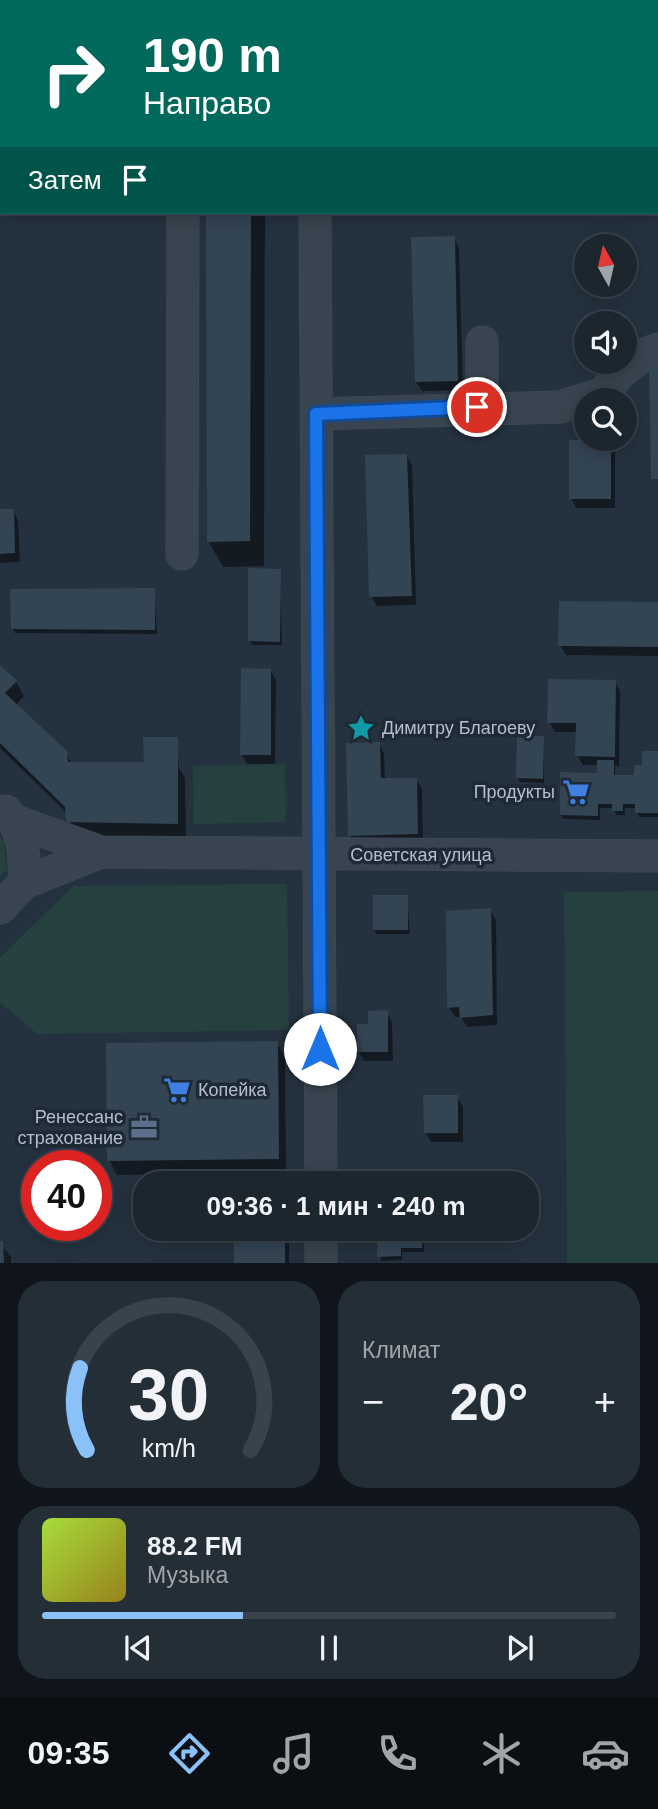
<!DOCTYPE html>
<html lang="ru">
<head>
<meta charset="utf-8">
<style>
	body { margin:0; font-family:Helvetica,sans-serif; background:#242e37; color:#f1f3f6; height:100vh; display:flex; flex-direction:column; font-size:26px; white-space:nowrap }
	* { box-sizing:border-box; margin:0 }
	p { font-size:23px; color:#a0a5aa }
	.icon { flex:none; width:38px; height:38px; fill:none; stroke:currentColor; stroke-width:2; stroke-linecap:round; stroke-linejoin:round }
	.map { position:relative; height:1263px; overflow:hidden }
	.panel { display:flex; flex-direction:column; gap:18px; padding:18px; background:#0f151a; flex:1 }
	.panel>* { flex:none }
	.banner { position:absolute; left:0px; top:0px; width:658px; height:214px; box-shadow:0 4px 18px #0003,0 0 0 2px #39434b; background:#00695c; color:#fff; overflow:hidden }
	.needle { width:46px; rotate:352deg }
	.tools { position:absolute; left:574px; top:234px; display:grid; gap:14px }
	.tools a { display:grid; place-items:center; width:63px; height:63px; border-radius:50%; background:#1b262f; box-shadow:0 4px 18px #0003,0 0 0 2px #39434b; font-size:35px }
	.speed { position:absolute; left:21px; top:1150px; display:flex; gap:14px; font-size:35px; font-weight:700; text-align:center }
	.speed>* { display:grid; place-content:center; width:91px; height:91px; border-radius:50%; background:#1b262f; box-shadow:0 4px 18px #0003,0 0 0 2px #39434b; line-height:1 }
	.speed .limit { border:10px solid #d22; background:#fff; color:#111 }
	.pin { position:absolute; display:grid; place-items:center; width:60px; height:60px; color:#fff; margin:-30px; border:4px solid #fff; border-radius:50%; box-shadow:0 2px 7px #0007 }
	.me { position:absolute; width:77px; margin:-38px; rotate:0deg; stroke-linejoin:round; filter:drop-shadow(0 0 5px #0008) }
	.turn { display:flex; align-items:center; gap:24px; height:147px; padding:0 28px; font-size:32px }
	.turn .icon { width:91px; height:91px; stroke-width:2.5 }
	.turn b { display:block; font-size:49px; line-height:60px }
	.then { display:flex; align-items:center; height:66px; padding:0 28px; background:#0003; gap:14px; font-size:26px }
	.big { font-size:52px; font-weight:700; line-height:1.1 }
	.panel .card { flex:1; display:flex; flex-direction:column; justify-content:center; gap:10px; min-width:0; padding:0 24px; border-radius:28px; background:#242e37 }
	.panel .dial { align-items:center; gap:0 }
	.dial svg { height:182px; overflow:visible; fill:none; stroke:#39434b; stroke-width:7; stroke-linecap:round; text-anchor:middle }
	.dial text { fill:#f1f3f6; stroke:none }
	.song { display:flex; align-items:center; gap:21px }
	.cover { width:84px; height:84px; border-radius:10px; background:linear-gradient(135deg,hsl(80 70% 55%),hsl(50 70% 35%)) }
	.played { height:7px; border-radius:4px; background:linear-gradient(90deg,#8ac1f9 35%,#39434b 35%) }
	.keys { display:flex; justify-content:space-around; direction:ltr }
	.heat { display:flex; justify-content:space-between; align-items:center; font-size:38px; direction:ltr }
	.panel .tiles { flex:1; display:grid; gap:18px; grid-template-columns:1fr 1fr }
	.card:last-child { grid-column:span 2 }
	.trip { position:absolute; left:133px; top:1171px; width:406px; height:70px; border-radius:28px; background:#1b262f; box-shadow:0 4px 18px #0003,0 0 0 2px #39434b; font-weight:700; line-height:70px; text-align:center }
	.tabs { display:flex; height:112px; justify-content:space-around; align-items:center; background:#0b0f13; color:#a0a5aa }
	.tabs .icon { width:49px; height:49px }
	.tabs .active { color:#8ac1f9 }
	.tabs b { font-size:32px; color:#f1f3f6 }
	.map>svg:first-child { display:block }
	.green { fill:#264040 }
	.shadow { fill:#0007 }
	.building { fill:#334453 }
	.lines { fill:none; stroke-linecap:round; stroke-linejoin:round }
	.minor-casing { stroke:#414d58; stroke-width:33 }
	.minor { stroke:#38444f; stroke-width:32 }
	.route-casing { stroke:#114b97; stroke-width:18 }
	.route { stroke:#1a73e8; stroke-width:12 }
	.labels { text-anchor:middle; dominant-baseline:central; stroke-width:7; stroke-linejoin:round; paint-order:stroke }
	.poi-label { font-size:18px; fill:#b4bfca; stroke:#1d2934; text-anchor:start }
	.street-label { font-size:18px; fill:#b4bfca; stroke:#1d2934 }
</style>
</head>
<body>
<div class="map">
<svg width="658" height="1263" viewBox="0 0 658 1263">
	<rect width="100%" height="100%" fill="#24323f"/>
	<path class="green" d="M285,764L286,822L194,824L193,766Z
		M0,837L4,842L7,870L0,877Z
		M287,884L289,1030L37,1034L0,1002V958L73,886Z
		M658,891V1263H567L564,892Z"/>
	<path class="shadow" d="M0,42H2V71H0Z
		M208,212H265L264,566L223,567L209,542Z
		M454,238L459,248L463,390L422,391L416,382Z
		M610,442L615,451V508H576L571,498Z
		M406,455L412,465L416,605L377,606L371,596Z
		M13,510L18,520L20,562L0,563V511Z
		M280,570L282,645H252L250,641Z
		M154,590L157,634L15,633L13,629Z
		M658,604V656L566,655L560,645Z
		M0,670L16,682L24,696L16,705L65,752L72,764H146L177,738L179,768L185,778L186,838L76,836L66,812L0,748Z
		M270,670L276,680L275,764H247L242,755Z
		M615,682L620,691L619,766H615V777H636L658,752V817H639L636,808H625V815H616L614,808H600V820L564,819L561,815L599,775V765H583L577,755V732H555L549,722Z
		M543,738L544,783L520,782L518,778Z
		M379,744L384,753L385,780L416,779L422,789L423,844L356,845L350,836Z
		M407,897L410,934H377L374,930Z
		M490,910L496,920L497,1025L467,1027L461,1017H455L449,1007Z
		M387,1012L392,1022L393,1061H364L359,1052L369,1025Z
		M277,1043L285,1058L286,1173L117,1175L109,1160Z
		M457,1097L463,1107V1142H431L425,1132Z
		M236,1228H289V1263H236Z
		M379,1228H423L424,1252H402V1260L381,1261Z
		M0,1243L11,1257V1263H0Z"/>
	<path class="building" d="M206,212H251L250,541L207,542Z
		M455,236L458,381L415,382L411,237Z
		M658,364V479H651L649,365Z
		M569,440H611V499H569Z
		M407,454L412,596L369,597L365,455Z
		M0,509H14L15,553L0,554Z
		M248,568L281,569L280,642L248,641Z
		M155,588V630L11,629L10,589Z
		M559,601L658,602V647L558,646Z
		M0,665L17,681L5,693L67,751L68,762H144L143,737H178V824L66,822L65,807L0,743Z
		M241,668L271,669V755H240Z
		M548,679L616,680L615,757L575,756L576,723H547Z
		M517,736H544L543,779L516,778Z
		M380,742L381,778H417L418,834L348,836L346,743Z
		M642,751H658V813H635V804H623V811H612V804H598V816L560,815V772L597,773V760H614V775H634V765H642Z
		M373,895H408V930H373Z
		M491,908L493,1015L460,1018L459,1007L447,1008L446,911Z
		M388,1010V1052H357V1024H368V1011Z
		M278,1041L279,1159L107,1161L106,1043Z
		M423,1095H458V1133H424Z
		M234,1228H285V1263H234Z
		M378,1228H422V1248H401V1256L377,1257Z
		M0,1241H3L4,1263H0Z"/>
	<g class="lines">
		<defs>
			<path id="minor" d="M315,0V2
				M315,212L321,1183
				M477,407L482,396V342
				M316,414L560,407L604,393L619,374L645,354L658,349
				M182,554L183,212
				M15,821L101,852L658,856
				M24,883L101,852
				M0,908L24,883C25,858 24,830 6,811
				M321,1228V1263"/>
		</defs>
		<use href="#minor" class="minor-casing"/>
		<use href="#minor" class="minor"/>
	</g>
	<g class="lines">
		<defs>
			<path id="route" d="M320,1049L316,414L477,407"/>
		</defs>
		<use href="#route" class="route-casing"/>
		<use href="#route" class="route"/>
	</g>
	<defs>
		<symbol id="sight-bare" viewBox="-9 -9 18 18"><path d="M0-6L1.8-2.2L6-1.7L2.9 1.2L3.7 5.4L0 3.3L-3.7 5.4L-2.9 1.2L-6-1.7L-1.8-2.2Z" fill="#0f9aa8" stroke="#1d2934" stroke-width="2.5" paint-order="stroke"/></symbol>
		<symbol id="supermarket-bare" viewBox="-9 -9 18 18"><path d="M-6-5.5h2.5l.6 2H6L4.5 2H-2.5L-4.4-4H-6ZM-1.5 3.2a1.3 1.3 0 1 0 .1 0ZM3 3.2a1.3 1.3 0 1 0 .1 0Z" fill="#3f7fe0" stroke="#1d2934" stroke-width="2.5" paint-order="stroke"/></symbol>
		<symbol id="office-bare" viewBox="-9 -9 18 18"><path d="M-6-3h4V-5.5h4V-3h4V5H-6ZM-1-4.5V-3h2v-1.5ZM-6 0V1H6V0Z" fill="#5c6f8a" stroke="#1d2934" stroke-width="2.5" paint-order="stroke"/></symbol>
	</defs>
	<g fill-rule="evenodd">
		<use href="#sight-bare" x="342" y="709" width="38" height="38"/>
		<use href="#supermarket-bare" x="557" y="773" width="38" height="38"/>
		<use href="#supermarket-bare" x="158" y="1071" width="38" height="38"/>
		<use href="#office-bare" x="125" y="1108" width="38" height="38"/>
	</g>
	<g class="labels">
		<g class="poi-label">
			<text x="382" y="728">Димитру Благоеву</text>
			<text x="555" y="792" text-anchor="end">Продукты</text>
			<text x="198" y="1090">Копейка</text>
			<text x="123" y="1117" text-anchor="end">Ренессанс<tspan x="123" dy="21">страхование</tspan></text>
		</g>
		<g class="street-label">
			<text x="421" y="855">Советская улица</text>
		</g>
	</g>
</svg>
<div class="tools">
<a><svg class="needle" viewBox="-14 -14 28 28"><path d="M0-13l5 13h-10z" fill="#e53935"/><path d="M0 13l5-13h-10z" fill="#a0a5aa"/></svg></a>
<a><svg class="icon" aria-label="sound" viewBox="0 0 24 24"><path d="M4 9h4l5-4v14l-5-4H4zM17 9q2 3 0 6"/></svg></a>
<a><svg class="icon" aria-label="search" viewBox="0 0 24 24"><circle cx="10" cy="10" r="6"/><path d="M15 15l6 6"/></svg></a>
</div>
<div class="speed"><div class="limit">40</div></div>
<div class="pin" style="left:477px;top:407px;background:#d93025"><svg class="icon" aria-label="arrive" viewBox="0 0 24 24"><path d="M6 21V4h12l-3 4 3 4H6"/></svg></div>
<svg class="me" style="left:320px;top:1049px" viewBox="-20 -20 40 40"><circle r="19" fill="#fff"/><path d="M0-13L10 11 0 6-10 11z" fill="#1a73e8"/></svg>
<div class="trip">09:36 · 1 мин · 240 m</div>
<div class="banner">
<div class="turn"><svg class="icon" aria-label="right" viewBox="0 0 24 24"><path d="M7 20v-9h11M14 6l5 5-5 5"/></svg><div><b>190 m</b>Направо</div></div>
<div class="then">Затем<svg class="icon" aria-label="arrive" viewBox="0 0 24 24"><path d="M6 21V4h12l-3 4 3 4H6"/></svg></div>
</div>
</div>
<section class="panel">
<div class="tiles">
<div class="card dial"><svg viewBox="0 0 100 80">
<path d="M14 69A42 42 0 1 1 86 69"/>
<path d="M14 69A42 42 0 0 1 11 33" stroke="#8ac1f9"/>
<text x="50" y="56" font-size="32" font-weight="700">30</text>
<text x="50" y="72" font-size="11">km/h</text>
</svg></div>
<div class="card"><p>Климат</p>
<div class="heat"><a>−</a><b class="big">20°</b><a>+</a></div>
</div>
<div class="card">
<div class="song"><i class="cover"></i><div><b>88.2 FM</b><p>Музыка</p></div></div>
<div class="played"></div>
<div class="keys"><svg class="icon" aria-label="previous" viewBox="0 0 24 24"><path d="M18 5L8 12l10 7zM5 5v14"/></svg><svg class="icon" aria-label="pause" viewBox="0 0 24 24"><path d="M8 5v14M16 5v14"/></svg><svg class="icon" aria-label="next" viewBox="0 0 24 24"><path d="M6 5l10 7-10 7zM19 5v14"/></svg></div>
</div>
</div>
</section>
<nav class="tabs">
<b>09:35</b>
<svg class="icon active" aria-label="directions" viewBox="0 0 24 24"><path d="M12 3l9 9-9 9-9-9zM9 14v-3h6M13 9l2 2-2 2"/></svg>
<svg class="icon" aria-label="music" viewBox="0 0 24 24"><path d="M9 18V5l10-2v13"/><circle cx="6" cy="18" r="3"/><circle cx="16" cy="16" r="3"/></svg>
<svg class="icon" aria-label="phone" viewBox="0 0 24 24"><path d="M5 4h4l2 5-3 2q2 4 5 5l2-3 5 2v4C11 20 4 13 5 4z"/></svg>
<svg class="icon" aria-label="climate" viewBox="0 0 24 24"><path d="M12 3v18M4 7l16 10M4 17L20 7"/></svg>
<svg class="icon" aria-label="car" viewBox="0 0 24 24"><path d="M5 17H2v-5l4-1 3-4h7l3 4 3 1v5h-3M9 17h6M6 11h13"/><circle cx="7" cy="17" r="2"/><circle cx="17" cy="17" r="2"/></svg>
</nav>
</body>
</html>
